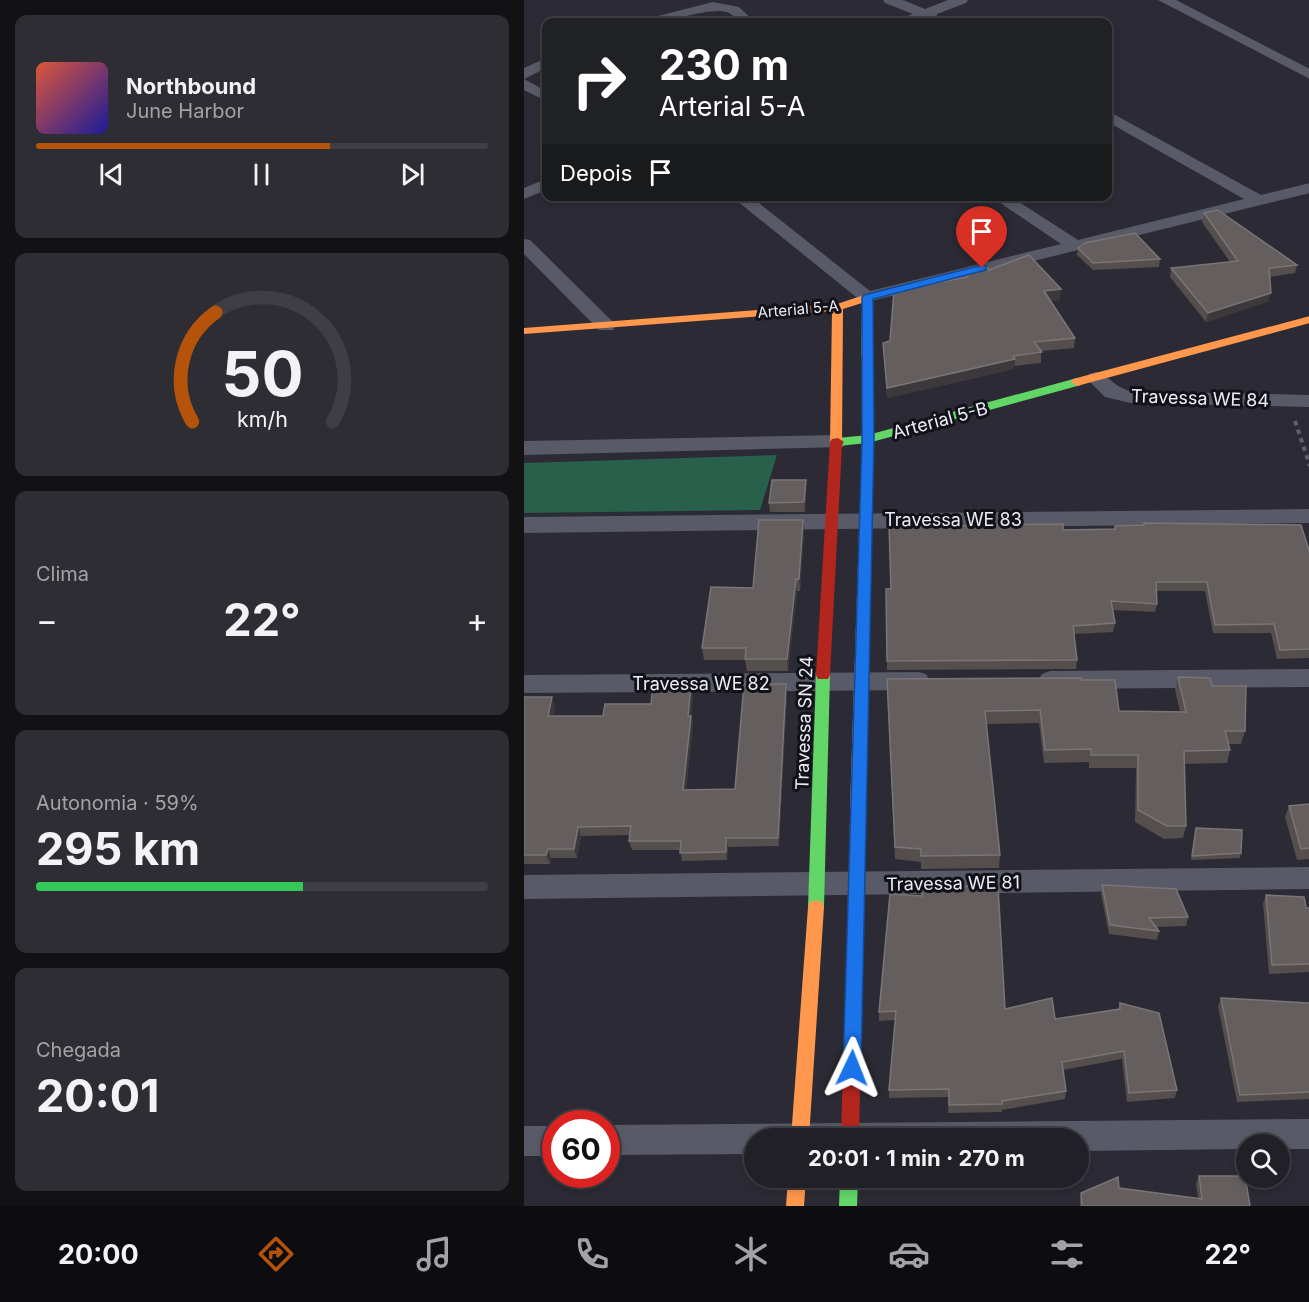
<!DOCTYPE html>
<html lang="pt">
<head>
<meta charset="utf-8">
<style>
	body { margin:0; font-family:Inter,sans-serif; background:#2d2d33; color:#f1f3f6; height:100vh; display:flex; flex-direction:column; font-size:22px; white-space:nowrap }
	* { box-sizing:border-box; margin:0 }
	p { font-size:20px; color:#a2a3a7 }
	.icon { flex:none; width:33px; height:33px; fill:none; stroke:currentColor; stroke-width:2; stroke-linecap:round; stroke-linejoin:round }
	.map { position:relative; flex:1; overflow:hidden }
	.sheet { display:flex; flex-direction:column; gap:15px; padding:15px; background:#121215; width:524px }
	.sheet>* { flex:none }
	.guide { position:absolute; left:18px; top:18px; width:570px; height:183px; border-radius:12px; box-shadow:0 3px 9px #0003,0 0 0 2px #3e3e44; background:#202124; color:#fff; overflow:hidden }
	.tools { position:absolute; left:712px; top:1134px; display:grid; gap:12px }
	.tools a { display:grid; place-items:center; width:54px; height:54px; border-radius:50%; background:#212027; box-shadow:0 3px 9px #0003,0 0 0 2px #3e3e44; font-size:30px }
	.speed { position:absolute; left:18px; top:1110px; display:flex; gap:12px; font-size:30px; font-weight:700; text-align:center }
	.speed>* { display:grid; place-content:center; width:78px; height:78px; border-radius:50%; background:#212027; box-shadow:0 3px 9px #0003,0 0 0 2px #3e3e44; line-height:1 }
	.speed .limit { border:9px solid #d22; background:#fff; color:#111 }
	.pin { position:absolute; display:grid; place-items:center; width:51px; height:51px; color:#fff; margin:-62px -26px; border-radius:50% 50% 50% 0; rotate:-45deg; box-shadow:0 0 6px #0007 }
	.pin .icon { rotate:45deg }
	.me { position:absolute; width:66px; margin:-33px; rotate:2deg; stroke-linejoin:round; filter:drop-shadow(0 0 4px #0008) }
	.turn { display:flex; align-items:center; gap:21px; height:126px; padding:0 18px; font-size:27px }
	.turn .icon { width:78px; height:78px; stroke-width:2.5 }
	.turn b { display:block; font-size:42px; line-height:51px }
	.then { display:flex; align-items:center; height:57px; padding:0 18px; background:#0003; gap:12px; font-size:22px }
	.big { font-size:45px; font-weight:700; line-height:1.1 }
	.sheet .card { flex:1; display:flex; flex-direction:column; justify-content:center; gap:9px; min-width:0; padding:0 21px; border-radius:12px; background:#2d2d33 }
	.sheet .dial { align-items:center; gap:0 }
	.dial svg { height:156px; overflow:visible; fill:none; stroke:#3e3e44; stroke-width:7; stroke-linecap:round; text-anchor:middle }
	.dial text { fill:#f1f3f6; stroke:none }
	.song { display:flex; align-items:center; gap:18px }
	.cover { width:72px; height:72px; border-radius:9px; background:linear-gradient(135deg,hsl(10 70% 55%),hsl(240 70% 35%)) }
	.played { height:6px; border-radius:3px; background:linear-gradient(90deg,#b45309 65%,#3e3e44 65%) }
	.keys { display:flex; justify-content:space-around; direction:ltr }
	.heat { display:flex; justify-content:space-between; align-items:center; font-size:33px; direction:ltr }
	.charge { height:9px; border-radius:4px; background:linear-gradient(90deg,#34c759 59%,#3e3e44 0) }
	.trip { position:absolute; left:220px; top:1128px; width:345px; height:60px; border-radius:30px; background:#212027; box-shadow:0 3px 9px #0003,0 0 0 2px #3e3e44; font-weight:700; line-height:60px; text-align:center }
	.menu { display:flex; height:96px; justify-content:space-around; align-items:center; background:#0d0d10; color:#a2a3a7 }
	.menu .icon { width:42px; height:42px }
	.menu .selected { color:#b45309 }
	.menu b { font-size:27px; color:#f1f3f6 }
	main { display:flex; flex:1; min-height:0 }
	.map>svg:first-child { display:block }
	.forest { fill:#29604b }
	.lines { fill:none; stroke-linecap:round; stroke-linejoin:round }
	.path { stroke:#61616b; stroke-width:4; stroke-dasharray:4.5 4.5; stroke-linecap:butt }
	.street { fill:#585a67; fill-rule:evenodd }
	.fast { fill:#63d668; fill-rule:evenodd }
	.slow { fill:#ff974d; fill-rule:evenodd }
	.jam { fill:#b3261e; fill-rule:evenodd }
	.wall { fill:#544e4c }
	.shaded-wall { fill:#3d383b }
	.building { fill:#645f5e; stroke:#7a7576; stroke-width:1.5 }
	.route { fill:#1a73e8; stroke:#114b97; stroke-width:1.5 }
	.labels { text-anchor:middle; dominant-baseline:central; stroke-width:6; stroke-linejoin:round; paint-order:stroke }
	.far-street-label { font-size:15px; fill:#edecf8; stroke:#111118 }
	.street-label { font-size:18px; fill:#edecf8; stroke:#111118 }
</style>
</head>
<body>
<main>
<section class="sheet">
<div class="card">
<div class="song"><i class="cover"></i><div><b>Northbound</b><p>June Harbor</p></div></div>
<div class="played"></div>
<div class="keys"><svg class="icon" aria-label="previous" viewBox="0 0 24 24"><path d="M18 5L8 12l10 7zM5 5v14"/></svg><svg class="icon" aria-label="pause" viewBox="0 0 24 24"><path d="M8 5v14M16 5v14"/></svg><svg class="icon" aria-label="next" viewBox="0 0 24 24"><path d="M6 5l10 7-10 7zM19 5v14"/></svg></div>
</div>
<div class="card dial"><svg viewBox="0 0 100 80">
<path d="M14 69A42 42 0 1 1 86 69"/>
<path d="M14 69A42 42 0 0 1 26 13" stroke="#b45309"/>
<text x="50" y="56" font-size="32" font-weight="700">50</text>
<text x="50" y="72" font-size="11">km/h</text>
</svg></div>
<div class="card"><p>Clima</p>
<div class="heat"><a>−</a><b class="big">22°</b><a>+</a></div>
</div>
<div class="card"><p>Autonomia · 59%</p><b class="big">295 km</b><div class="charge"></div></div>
<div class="card"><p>Chegada</p><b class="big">20:01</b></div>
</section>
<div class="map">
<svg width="786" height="1206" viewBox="0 0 786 1206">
	<rect width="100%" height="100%" fill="#2c2a34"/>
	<path class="forest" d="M253,455L236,510L0,513V463Z"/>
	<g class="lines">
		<path class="path" d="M771,421L786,466"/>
		<path class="street" d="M359,0H379L401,9L424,0H444L442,3L413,14L412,19L373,22L375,19L389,14L361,3Z
			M634,0H652L786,69V79Z
			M189,2L215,7L231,22H216C213,20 209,15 205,13C186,5 146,25 120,22L122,19Z
			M22,58V68L0,79V68Z
			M0,79L22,91V101L0,90Z
			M584,111L737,195L786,183V193L343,302L337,301L207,196H226L346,291L537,244L466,196H486L554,240L720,199L584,122Z
			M22,179V190L0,199V188Z
			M0,239L6,240L89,322L91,326L89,330H75L0,254Z
			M572,372C587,376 589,387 607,391L786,395V407L607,403L581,397L562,378L565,374Z
			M312,435L319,437L322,442L319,447L0,455V441Z
			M786,509V523L0,533V517Z
			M786,669V687L526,689L518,686L514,680L518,674L526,671Z
			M394,672L402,674L406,681L402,688L394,690L0,693V675Z
			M786,867V889L0,899V875Z
			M786,1119V1149H756V1144H723V1149L555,1151V1138H231V1154L82,1155V1125Z
			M0,1126H32V1156H0Z"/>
		<path class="fast" d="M553,378L557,379L559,382L557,385L344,443L314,446L308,442L314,438L344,435Z
			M299,670L304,671L306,675L300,907L298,912L292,914L286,912L284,907L292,675L294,671Z
			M316,1178H334L333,1206H315Z"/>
		<path class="slow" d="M343,294L348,297L347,358L343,359L337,355L338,303L319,309L318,442L312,446L306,442L308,311L0,334V328L313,304Z
			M786,316V323L553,386L547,382L549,379Z
			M344,435L350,439L342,809L339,814L334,815L329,814L326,809L338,439Z
			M292,900L298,902L300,907L285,1138H267L284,907L286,902Z
			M264,1178H282L280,1206H262Z"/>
		<path class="jam" d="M343,351L349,355L350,439L344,443L338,439L337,355Z
			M314,438L320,442L318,445L306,675L304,679H294L292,675L306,442L308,439Z
			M334,803L339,804L342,809L335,1138H317L326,809L329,804Z"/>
	</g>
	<path class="wall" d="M680,213L773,265L771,273L746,277L745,301L682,322L646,277L647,268L706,262L678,222Z
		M554,248L636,259L635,267L569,270L553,255Z
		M465,270L536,300L527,301L551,338L550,348L517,351V363L490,366V369L363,398L359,343L366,341L442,277V273Z
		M282,489L281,512H246L245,503Z
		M620,523L786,553V658L753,659L747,633H689L681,591H632L633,604L631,612L588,610L591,623L589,632L550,634L553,660L552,669L363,670V661L539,530H590L591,526L619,525Z
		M280,532L276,591H273L264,671H223L221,660H180L178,648L229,588Z
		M654,677L688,686L721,731L717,744H704L706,750L703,763L660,764L662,826L659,838L640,839L611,822L612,768H565V762L520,763L515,723L462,724L476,855L475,868L397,869V862L371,859L363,679L557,680L595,711L656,712L651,690Z
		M262,684L263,693L255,846L204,847L203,860L158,861L156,850H108L105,841L106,835L57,836L53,858H27L26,864H0V697L31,706L29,716H79L127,704L167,685L169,694L167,716L169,725L162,790L211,789Z
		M786,804V859L773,860L761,817L765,806Z
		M672,828L717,853L716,858L667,860Z
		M578,885L664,917L662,926L631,927L635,931L633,940L585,934L577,894Z
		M742,895L782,908H786V972L745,974L739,903Z
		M697,998L786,1003V1099L713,1102L694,1006Z
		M596,1003L653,1090L651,1098L603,1102L598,1059L539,1070L542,1091L541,1099L478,1110V1112L424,1113L425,1097L365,1098V1090L371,1020L355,1021V1012L481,1009L531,1019L594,1009Z
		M675,1176L726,1206H556V1200L557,1193L595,1188L674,1198L672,1184Z"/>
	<path class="shaded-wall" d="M537,289L536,300L520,302V291Z
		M747,293L745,301L682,322L684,313Z
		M491,359L490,369L363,398V388Z
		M282,480V489L281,512L280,502Z
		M279,520L280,532L276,591L275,579Z
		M272,579L273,591L264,671L263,659Z
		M262,684L263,693L255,846L254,838Z
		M167,685L169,694L166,725L164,716Z
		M28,697L31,706L27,725L24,716Z
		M167,716L169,725L161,799L159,790Z
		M54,827L57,836L53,858L50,849Z
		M202,838L204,847L203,860L202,852Z
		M24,849L27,858L26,864L22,855Z"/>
	<path class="building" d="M694,210L773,265L745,268L747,293L684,313L647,268L714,261L680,213Z
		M611,233L636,259L569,263L554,248L561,243Z
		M505,255L537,289L520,291L551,338L510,342L518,352L489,356L491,359L363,388L359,343L366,341L370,290L444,277L442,273L463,267L465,270Z
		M248,480H282L280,502L245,503Z
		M235,520H279L275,579H272L263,659H221L222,648H178L187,587L229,588Z
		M620,523L777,525L786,553V649L756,650L750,624L691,625L683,582H632L633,604L587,601L591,623L549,626L553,660L363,661L362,589H367L365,525L460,526V525L539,524V530L591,529V526L620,525Z
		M654,677L686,678L688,686H722L721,731H701L706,750L660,751L662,826H643L614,810V755H567V749L521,750L516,710L461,711L476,855L397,856V849L371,847L363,679L557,678V680H591L595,711L662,712Z
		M220,684H262L254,838H202V852L156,853L157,841H105L107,826L54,827L50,849H24L22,855H0V697H28L24,716H79L81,704H127L129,685H167L164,716H167L159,790L211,789Z
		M786,804V848L777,849L765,806Z
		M672,828L718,830L717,853L668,856Z
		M578,885L652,889L664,917L625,918L635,931L586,925Z
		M474,886L481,1009L528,998L531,1019L596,1009V1003L635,1013L653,1090L605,1093L600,1051L538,1062L542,1091L478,1101V1104L425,1105V1089L365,1090L372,1011L355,1012L366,894L398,896V887Z
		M742,895L780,897L782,908H786V964L748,965Z
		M697,998L786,1003V1092L716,1095Z
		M675,1176H721L726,1206H558L557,1193L594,1177L595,1188L678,1199Z"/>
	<path class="route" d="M458,265L462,266V270L349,299L350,439L337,1068L334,1074L328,1077L322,1074L319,1068L338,439V297L340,295Z"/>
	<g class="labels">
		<g class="far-street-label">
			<text transform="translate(274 309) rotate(-5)">Arterial 5-A</text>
		</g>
		<g class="street-label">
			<text transform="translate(676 398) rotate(2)">Travessa WE 84</text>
			<text transform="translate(416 420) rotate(-15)">Arterial 5-B</text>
			<text x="429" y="519">Travessa WE 83</text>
			<text x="177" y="683">Travessa WE 82</text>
			<text transform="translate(280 723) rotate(-88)">Travessa SN 24</text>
			<text transform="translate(429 883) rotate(-1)">Travessa WE 81</text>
		</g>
	</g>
</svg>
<div class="tools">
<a><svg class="icon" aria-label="search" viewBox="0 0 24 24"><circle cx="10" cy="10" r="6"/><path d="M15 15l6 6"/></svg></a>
</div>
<div class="speed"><div class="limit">60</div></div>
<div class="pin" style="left:458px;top:268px;background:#d93025"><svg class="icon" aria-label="arrive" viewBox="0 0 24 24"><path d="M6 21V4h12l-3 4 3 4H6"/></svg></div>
<svg class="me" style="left:328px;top:1068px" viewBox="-20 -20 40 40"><path d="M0-17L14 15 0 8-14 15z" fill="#1a73e8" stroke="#fff" stroke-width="4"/></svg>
<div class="trip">20:01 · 1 min · 270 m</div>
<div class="guide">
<div class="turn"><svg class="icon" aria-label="right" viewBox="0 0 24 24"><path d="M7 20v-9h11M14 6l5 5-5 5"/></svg><div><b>230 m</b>Arterial 5-A</div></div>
<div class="then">Depois<svg class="icon" aria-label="arrive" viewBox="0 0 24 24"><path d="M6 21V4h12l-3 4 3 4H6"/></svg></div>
</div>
</div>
</main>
<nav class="menu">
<b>20:00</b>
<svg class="icon selected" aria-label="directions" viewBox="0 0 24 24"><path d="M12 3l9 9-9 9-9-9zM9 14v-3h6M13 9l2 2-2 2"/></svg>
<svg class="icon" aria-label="music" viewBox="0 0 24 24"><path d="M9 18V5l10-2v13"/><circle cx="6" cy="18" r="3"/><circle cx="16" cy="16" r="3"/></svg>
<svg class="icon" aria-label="phone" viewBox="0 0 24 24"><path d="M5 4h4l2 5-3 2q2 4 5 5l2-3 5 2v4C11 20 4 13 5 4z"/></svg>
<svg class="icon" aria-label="climate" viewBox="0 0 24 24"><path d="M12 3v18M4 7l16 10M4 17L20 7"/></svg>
<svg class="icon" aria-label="car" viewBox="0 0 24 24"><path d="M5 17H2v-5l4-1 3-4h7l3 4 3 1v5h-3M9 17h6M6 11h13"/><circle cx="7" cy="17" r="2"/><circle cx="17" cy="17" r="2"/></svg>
<svg class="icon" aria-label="filters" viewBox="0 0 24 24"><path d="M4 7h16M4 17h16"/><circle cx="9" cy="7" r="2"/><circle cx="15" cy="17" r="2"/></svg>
<b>22°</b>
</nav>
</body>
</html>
